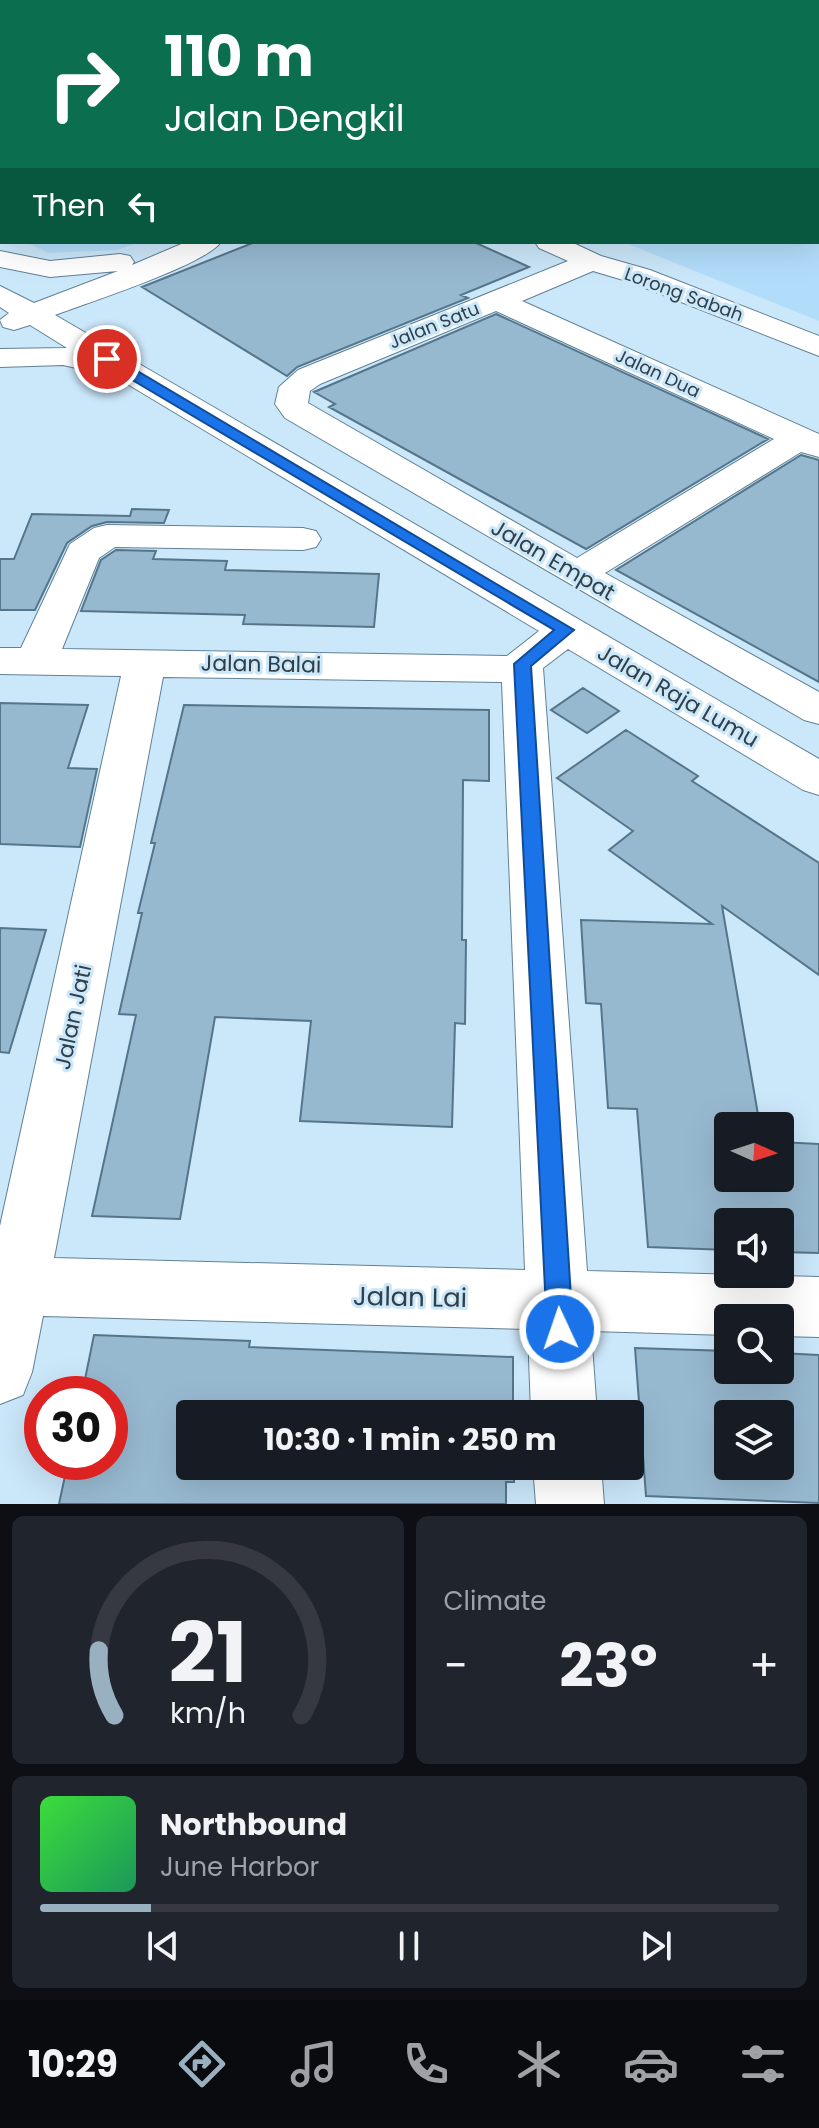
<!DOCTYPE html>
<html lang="en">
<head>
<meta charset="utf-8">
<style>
	body { margin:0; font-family:Poppins,sans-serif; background:#20242c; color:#f1f3f6; height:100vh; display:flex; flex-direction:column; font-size:30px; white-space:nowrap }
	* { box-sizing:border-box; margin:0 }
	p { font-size:26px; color:#9ea1a6 }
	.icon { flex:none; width:44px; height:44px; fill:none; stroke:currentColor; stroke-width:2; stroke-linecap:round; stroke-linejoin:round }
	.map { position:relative; height:1504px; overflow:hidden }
	.details { display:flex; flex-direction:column; gap:12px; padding:12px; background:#0d0f14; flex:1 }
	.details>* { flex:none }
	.guide { position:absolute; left:0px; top:0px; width:820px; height:244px; box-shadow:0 8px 32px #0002; background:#0b6e4f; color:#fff; overflow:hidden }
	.needle { width:52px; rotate:93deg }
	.buttons { position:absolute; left:714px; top:1112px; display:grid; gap:16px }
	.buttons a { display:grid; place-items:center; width:80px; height:80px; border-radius:8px; background:#171b24; box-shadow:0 8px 32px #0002; font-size:40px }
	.speed { position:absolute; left:24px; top:1376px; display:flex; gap:16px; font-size:40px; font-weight:700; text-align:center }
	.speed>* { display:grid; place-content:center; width:104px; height:104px; border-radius:50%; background:#171b24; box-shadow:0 8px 32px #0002; line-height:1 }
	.speed .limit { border:12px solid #d22; background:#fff; color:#111 }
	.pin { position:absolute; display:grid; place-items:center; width:68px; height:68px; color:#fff; margin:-34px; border:4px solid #fff; border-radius:50%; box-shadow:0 2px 8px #0007 }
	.me { position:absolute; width:88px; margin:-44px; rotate:357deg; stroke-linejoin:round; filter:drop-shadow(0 0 6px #0008) }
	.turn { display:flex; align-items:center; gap:28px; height:168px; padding:0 32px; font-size:36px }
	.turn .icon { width:104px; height:104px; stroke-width:2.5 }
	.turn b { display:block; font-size:56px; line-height:68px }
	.then { display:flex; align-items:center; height:76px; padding:0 32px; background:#0003; gap:16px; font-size:30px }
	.big { font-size:60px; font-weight:700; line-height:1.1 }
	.details .tile { flex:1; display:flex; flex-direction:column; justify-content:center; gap:12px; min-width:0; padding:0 28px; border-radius:12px; background:#20242c }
	.details .dial { align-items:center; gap:0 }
	.dial svg { height:208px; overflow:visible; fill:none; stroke:#363941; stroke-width:7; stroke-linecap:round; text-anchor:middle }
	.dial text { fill:#f1f3f6; stroke:none }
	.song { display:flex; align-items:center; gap:24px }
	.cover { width:96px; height:96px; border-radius:12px; background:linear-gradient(135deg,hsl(120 70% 55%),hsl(150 70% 35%)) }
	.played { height:8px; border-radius:4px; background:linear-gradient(90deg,#98b0bf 15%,#363941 15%) }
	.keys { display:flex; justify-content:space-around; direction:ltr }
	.heat { display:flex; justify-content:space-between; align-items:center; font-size:44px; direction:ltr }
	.details .tiles { flex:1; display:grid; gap:12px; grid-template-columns:1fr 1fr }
	.tile:last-child { grid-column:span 2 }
	.trip { position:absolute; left:176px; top:1400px; width:468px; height:80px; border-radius:8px; background:#171b24; box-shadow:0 8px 32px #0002; font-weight:700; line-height:80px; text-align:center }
	.tabs { display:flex; height:128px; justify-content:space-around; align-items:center; background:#090b0e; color:#9ea1a6 }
	.tabs .icon { width:56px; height:56px }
	.tabs .active { color:#98b0bf }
	.tabs b { font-size:36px; color:#f1f3f6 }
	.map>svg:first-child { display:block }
	.built { fill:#b2ddfa }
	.green { fill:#94ccf1 }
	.building { fill:#97b9d0; stroke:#55758a; stroke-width:2; fill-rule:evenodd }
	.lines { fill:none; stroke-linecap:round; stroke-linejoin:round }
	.minor-casing { stroke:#608196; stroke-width:2 }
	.minor { fill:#fff; fill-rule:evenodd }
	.route { fill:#1a73e8; stroke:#114b97; stroke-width:2 }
	.labels { text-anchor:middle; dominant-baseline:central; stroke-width:6; stroke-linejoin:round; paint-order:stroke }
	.far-street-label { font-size:18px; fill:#313f48; stroke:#cbe7fa }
	.street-label { font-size:22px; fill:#313f48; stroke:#cbe7fa }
	.near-street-label { font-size:26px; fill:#313f48; stroke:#cbe7fa }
</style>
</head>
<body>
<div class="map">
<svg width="819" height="1504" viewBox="0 0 819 1504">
	<rect width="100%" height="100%" fill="#cbe7fa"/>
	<path class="built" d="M819,54V321L623,242H818Z
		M26,242H141L117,250L48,253Z"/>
	<path class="green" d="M173,0H726L733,2H179Z"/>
	<path class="building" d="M255,242H474L529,267L461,295L468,298L297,367L287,376L142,287Z
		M496,314L768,439L586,549L329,407L335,404L314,392Z
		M801,455L819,460V682L616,570Z
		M132,509L169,510L164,523L107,522L92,526L67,543L35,610H0V559H14L32,514L130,516Z
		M116,550L156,551L153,559L227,561L225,570L379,574L374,627L243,624L245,615L81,611L101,560Z
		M583,688L619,711L587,733L551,710Z
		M0,703L88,705L68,768L97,769L80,847L0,844Z
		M184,705L489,710V781L463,780L462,940H466L465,1024L455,1023L452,1127L300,1121L311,1021L215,1017L180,1219L92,1216L136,1015L119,1014L142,913H138L155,843H151Z
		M626,730L698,776L692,781L819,863V975L722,906L760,1126H728V1178H780V1142L819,1144V1253L780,1252V1222H728V1250L648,1247L637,1109L608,1108L601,1004L586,1003L581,920L712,924L609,850L633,831L557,778Z
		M0,928L46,930L9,1053L0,1052Z
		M94,1335L250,1341L249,1347L513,1357V1414H190V1466H514V1482H506V1504H59L68,1462H110V1394H82Z
		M635,1348L728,1351V1370H780V1353L819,1355V1503L646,1496ZM728,1414H780V1466H728Z"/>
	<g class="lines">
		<defs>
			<path id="minor" d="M790,0H815L817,2H792Z
				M818,27H819V39H818Z
				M186,242H221C205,265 87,303 55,315L819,759V795L803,790L568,649L543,668L587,1271L819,1277V1337L780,1336V1318H728V1335L591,1331L597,1414H531L528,1329L43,1316L32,1372L23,1395L0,1404V1226L121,676L0,674V648H21L70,544L94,528L107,525L303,528L316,531L321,539L316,547L303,550L115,547L99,558L62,649L507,656L539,631L109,373L103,374L63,365L0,367V349L67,348L30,325L14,330L3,327L0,320L9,313L0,307V286L34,303L118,271L50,277L0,267V251L50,261L120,254L130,256L134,262L132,265ZM163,677L502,682L525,1270L54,1258Z
				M535,242H571L601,256L650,270L819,336V356L630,282L593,271L522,301L819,434V457L801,452L605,573L819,692V724L804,720L285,418L275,404L279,387L298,370L568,261L539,248ZM496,311L774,439L577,558L308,403L310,391L320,384Z
				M533,1466H601L604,1504H536Z"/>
		</defs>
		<use href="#minor" class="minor-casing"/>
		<use href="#minor" class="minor"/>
	</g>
	<path class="route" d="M102,356H112L574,630L531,666L573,1329L569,1338L560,1342L550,1338L547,1329L514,664L554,630L102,362Z"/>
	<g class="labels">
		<g class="far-street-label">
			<text transform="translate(684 294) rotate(20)">Lorong Sabah</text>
			<text transform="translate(434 325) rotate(-22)">Jalan Satu</text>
			<text transform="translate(658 373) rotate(25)">Jalan Dua</text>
		</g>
		<g class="street-label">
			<text transform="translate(553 560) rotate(30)">Jalan Empat</text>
			<text transform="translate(261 664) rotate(1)">Jalan Balai</text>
			<text transform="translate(678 696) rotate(30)">Jalan Raja Lumu</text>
			<text transform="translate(73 1017) rotate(-78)">Jalan Jati</text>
		</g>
		<g class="near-street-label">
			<text transform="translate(410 1297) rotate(1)">Jalan Lai</text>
		</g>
	</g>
</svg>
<div class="buttons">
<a><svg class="needle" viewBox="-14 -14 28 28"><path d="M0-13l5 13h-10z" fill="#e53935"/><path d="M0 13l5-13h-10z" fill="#9ea1a6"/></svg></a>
<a><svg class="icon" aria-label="sound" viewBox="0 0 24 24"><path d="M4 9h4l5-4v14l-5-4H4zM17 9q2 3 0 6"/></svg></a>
<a><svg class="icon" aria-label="search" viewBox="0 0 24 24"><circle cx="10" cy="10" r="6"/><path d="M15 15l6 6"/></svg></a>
<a><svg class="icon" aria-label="layers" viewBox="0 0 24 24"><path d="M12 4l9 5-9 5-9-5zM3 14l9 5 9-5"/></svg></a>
</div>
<div class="speed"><div class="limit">30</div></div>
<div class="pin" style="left:107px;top:359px;background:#d93025"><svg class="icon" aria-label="arrive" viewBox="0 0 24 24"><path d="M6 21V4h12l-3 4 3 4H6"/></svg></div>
<svg class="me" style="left:560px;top:1329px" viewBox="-20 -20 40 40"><circle r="17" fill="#1a73e8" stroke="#fff" stroke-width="3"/><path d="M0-11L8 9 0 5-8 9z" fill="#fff"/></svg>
<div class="trip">10:30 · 1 min · 250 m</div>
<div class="guide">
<div class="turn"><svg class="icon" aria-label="right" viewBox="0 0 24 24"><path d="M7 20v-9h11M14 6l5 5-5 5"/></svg><div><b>110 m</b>Jalan Dengkil</div></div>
<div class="then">Then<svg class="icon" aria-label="left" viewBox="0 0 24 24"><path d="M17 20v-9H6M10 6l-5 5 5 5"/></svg></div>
</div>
</div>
<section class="details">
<div class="tiles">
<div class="tile dial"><svg viewBox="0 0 100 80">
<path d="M14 69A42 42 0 1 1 86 69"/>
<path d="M14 69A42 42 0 0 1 8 44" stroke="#98b0bf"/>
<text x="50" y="56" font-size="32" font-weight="700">21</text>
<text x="50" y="72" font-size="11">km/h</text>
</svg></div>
<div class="tile"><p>Climate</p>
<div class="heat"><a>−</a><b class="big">23°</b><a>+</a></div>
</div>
<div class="tile">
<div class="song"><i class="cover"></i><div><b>Northbound</b><p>June Harbor</p></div></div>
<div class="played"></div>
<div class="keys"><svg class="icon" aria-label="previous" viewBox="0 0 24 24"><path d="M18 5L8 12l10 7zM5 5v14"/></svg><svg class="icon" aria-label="pause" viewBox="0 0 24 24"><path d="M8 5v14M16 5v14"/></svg><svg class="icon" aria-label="next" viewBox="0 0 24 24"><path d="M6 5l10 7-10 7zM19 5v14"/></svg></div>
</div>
</div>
</section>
<nav class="tabs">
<b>10:29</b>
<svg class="icon active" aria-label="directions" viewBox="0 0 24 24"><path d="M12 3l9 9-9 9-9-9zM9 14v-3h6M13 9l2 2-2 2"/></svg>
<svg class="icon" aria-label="music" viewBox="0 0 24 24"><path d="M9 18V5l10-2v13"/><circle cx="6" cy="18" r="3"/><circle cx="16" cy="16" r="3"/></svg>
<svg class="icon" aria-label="phone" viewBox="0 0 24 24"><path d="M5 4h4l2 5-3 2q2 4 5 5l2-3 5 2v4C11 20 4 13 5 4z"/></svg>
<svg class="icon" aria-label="climate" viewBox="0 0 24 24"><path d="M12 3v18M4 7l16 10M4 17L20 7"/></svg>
<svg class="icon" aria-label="car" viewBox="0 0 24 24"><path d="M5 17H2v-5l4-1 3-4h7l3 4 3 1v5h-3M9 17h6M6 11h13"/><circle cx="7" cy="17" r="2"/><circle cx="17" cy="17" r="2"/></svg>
<svg class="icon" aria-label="filters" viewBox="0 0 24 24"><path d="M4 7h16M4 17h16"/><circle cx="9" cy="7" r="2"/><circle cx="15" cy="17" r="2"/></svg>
</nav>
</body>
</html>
